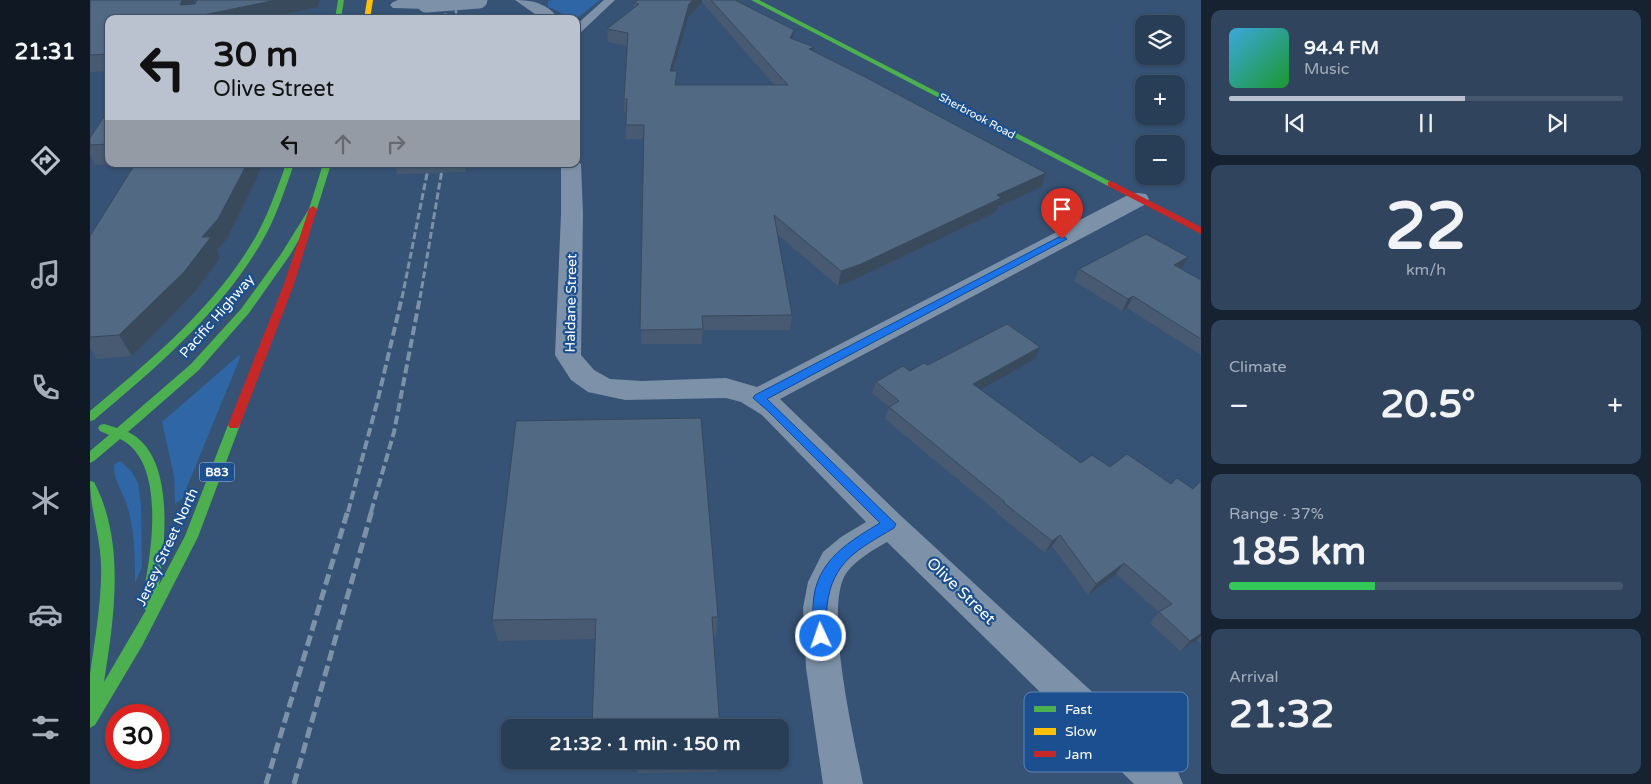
<!DOCTYPE html>
<html lang="en">
<head>
<meta charset="utf-8">
<style>
	body { margin:0; font-family:"Varela Round",sans-serif; background:#30455d; color:#f1f3f6; height:100vh; display:flex; flex-direction:column; font-size:19px; white-space:nowrap }
	* { box-sizing:border-box; margin:0 }
	p { font-size:16px; color:#a5aeba }
	.icon { flex:none; width:28px; height:28px; fill:none; stroke:currentColor; stroke-width:2; stroke-linecap:round; stroke-linejoin:round }
	.map { position:relative; flex:1; overflow:hidden }
	.drawer { display:flex; flex-direction:column; gap:10px; padding:10px; background:#162230; width:450px }
	.drawer>* { flex:none }
	.guide { position:absolute; left:15px; top:15px; width:475px; height:152px; border-radius:10px; box-shadow:0 1px 4px #0004,0 0 0 1px #44576d; background:#b9c2ce; color:#111; overflow:hidden }
	.fabs { position:absolute; left:1045px; top:15px; display:grid; gap:10px }
	.fabs a { display:grid; place-items:center; width:50px; height:50px; border-radius:10px; background:#283e57; box-shadow:0 1px 4px #0004,0 0 0 1px #44576d; font-size:25px }
	.speed { position:absolute; left:15px; top:704px; display:flex; gap:10px; font-size:25px; font-weight:700; text-align:center }
	.speed>* { display:grid; place-content:center; width:65px; height:65px; border-radius:50%; background:#283e57; box-shadow:0 1px 4px #0004,0 0 0 1px #44576d; line-height:1 }
	.speed .limit { border:8px solid #d22; background:#fff; color:#111 }
	.pin { position:absolute; display:grid; place-items:center; width:42px; height:42px; color:#fff; margin:-51px -21px; border-radius:50% 50% 50% 0; rotate:-45deg; box-shadow:0 0 5px #0007 }
	.pin .icon { rotate:45deg }
	.me { position:absolute; width:55px; margin:-28px; rotate:357deg; stroke-linejoin:round; filter:drop-shadow(0 0 4px #0008) }
	.turn { display:flex; align-items:center; gap:18px; height:105px; padding:0 25px; font-size:22px }
	.turn .icon { width:65px; height:65px; stroke-width:2.5 }
	.turn b { display:block; font-size:35px; line-height:42px }
	.lanes { display:flex; align-items:center; height:48px; padding:0 25px; background:#0003; justify-content:center; gap:25px; direction:ltr }
	.lanes .off { opacity:.35 }
	.big { font-size:38px; font-weight:700; line-height:1.1 }
	.drawer .card { flex:1; display:flex; flex-direction:column; justify-content:center; gap:8px; min-width:0; padding:0 18px; border-radius:10px; background:#30455d }
	.drawer .dial { align-items:center; gap:0 }
	.dial b { font-size:65px; line-height:1 }
	.song { display:flex; align-items:center; gap:15px }
	.cover { width:60px; height:60px; border-radius:8px; background:linear-gradient(135deg,hsl(200 70% 55%),hsl(130 70% 35%)) }
	.played { height:5px; border-radius:2px; background:linear-gradient(90deg,#b9c2ce 60%,#44576d 60%) }
	.keys { display:flex; justify-content:space-around; direction:ltr }
	.heat { display:flex; justify-content:space-between; align-items:center; font-size:28px; direction:ltr }
	.charge { height:8px; border-radius:4px; background:linear-gradient(90deg,#34c759 37%,#44576d 0) }
	.trip { position:absolute; left:411px; top:719px; width:288px; height:50px; border-radius:10px; background:#283e57; box-shadow:0 1px 4px #0004,0 0 0 1px #44576d; font-weight:700; line-height:50px; text-align:center }
	main { display:flex; flex:1; min-height:0 }
	.tabs { display:flex; flex-direction:column; width:90px; justify-content:space-around; align-items:center; background:#101923; color:#a5aeba }
	.tabs .icon { width:35px; height:35px }
	.tabs .current { color:#b9c2ce }
	.tabs b { font-size:22px; color:#f1f3f6 }
	.map>svg:first-child { display:block }
	.green { fill:#2f66a5 }
	.lines { fill:none; stroke-linecap:round; stroke-linejoin:round }
	.lane { fill:#7d92a8; fill-rule:evenodd }
	.street { fill:#7d92a8; fill-rule:evenodd }
	.fast { fill:#4caf50; fill-rule:evenodd }
	.slow { fill:#ffc107; fill-rule:evenodd }
	.jam { fill:#c62828; fill-rule:evenodd }
	.rail-far3 { stroke:#7e92a7; stroke-width:2.5; stroke-dasharray:5.5 2.5; stroke-linecap:butt }
	.rail-far2 { stroke:#7e92a7; stroke-width:3; stroke-dasharray:7 3; stroke-linecap:butt }
	.rail-far1 { stroke:#7e92a7; stroke-width:4; stroke-dasharray:9 4; stroke-linecap:butt }
	.rail { stroke:#7e92a7; stroke-width:5; stroke-dasharray:11 5; stroke-linecap:butt }
	.street-bridge { stroke:#7d92a8; stroke-width:17 }
	.wall { fill:#475a72; fill-rule:evenodd }
	.shaded-wall { fill:#394a5c }
	.building { fill:#526984; stroke:#394a5c }
	.route { fill:#1a73e8; stroke:#114b97 }
	.labels { text-anchor:middle; dominant-baseline:central; stroke-width:4.5; stroke-linejoin:round; paint-order:stroke }
	.far-street-label { font-size:11px; fill:#fff; stroke:#1b4f8f }
	.shield { fill:#1b4f8f; stroke:#bbcadd; stroke-width:1 }
	.shield-label { font-size:12px; font-weight:bold; fill:#fff }
	.street-label { font-size:14px; fill:#fff; stroke:#1b4f8f }
	.near-street-label { font-size:16px; fill:#fff; stroke:#1b4f8f }
	.key { fill:#1b4f8f; stroke:#5f84b1; stroke-width:1 }
	.key-label { font-size:14px; fill:#fff }
</style>
</head>
<body>
<main>
<nav class="tabs">
<b>21:31</b>
<svg class="icon current" aria-label="directions" viewBox="0 0 24 24"><path d="M12 3l9 9-9 9-9-9zM9 14v-3h6M13 9l2 2-2 2"/></svg>
<svg class="icon" aria-label="music" viewBox="0 0 24 24"><path d="M9 18V5l10-2v13"/><circle cx="6" cy="18" r="3"/><circle cx="16" cy="16" r="3"/></svg>
<svg class="icon" aria-label="phone" viewBox="0 0 24 24"><path d="M5 4h4l2 5-3 2q2 4 5 5l2-3 5 2v4C11 20 4 13 5 4z"/></svg>
<svg class="icon" aria-label="climate" viewBox="0 0 24 24"><path d="M12 3v18M4 7l16 10M4 17L20 7"/></svg>
<svg class="icon" aria-label="car" viewBox="0 0 24 24"><path d="M5 17H2v-5l4-1 3-4h7l3 4 3 1v5h-3M9 17h6M6 11h13"/><circle cx="7" cy="17" r="2"/><circle cx="17" cy="17" r="2"/></svg>
<svg class="icon" aria-label="filters" viewBox="0 0 24 24"><path d="M4 7h16M4 17h16"/><circle cx="9" cy="7" r="2"/><circle cx="15" cy="17" r="2"/></svg>
</nav>
<div class="map">
<svg width="1111" height="784" viewBox="0 0 1111 784">
	<rect width="100%" height="100%" fill="#365274"/>
	<path class="green" d="M463,0H510L486,19C476,18 468,10 458,7V1Z
		M149,355L150,358L92,499L85,504L84,476L72,422Z
		M28,462H32L42,472L48,483L51,505L52,567L45,583C45,559 45,536 39,513C36,496 23,482 24,465Z"/>
	<g class="lines">
		<path class="lane" d="M514,0H525L490,33L486,34V25Z"/>
		<path class="street" d="M308,0H338L344,4L341,7L336,9L303,8L300,5L303,2Z
			M425,0C442,0 457,3 469,19H452Z
			M486,159L491,164L493,214L491,355L504,370L520,379L552,381L636,378L667,387L1040,194L1048,193L1056,194L1059,199L1056,204L690,399L810,515L1087,770L1093,784H1044L797,542C783,550 767,559 757,572C732,605 765,742 773,784H733L716,668L713,608L718,582L733,552L751,537L776,522L672,415L651,402L636,398L535,400L498,392L481,380L465,355L471,214V164H486Z"/>
		<path class="fast" d="M248,0H254L251,19H245Z
			M661,0H669L1025,184L1021,187L1018,186Z
			M196,164H204C195,189 187,215 174,238C133,311 67,367 4,420L0,421V411C61,360 125,307 165,238C178,215 187,189 196,164Z
			M233,164H241L227,209L200,255L159,313L109,370L38,432C86,455 75,543 69,585L95,536L138,425L140,422H148L150,425L108,537L52,646L5,725L0,728C0,710 0,692 0,674C5,638 12,601 11,564C10,535 0,509 0,481L4,482C36,543 24,618 14,682L56,610L53,608L51,604C60,562 79,463 30,439L4,461L0,463V451L19,435L10,431L8,428L10,425L14,424L27,428L101,364L151,309L191,254L219,209Z"/>
		<path class="slow" d="M277,0H283L280,19H274Z"/>
		<path class="jam" d="M1021,181L1111,227V234L1018,186V182Z
			M223,206L227,209L204,284L150,425L148,428H140L138,425L194,284L219,209Z"/>
		<path class="rail-far3" d="M366,0V19
			M355,19L356,0"/>
		<path class="rail-far2" d="M312,298L339,164
			M330,298L353,164"/>
		<path class="rail-far1" d="M258,512L288,399L312,297
			M281,512L304,432L330,297"/>
		<path class="rail" d="M176,784L258,510
			M204,784L282,510"/>
		<path class="street-bridge" d="M336,4L389,0"/>
	</g>
	<path class="wall" d="M0,0H105L103,4H105L107,0H230L228,7L174,19H19V71L0,72Z
		M548,0H645L702,39L724,47V52L956,173L951,187L908,207L906,212L768,278L748,286L687,234L702,315L700,330H613L612,344H551L553,139H536V112H534V99L537,46L518,42L517,29L544,8V3ZM612,2L684,85H586L583,71L599,16Z
		M19,118V164H28L5,165L0,155V138Z
		M305,164H377L376,172L307,174Z
		M165,182L137,239L127,250L130,258L104,293L42,356L7,359L0,348V236Z
		M989,269H1091L1111,280V355L1037,308L1032,311L984,281Z
		M945,359L890,389L991,463L1020,467L1081,484L1103,489L1111,481V644L1107,640L1090,651L1060,623L1069,612L1026,574L998,595L962,546L955,553L908,514V513L795,419L799,407L782,393L786,382L838,365Z
		M628,617L626,637L408,641L402,620Z
		M547,760H630L628,772L547,773Z"/>
	<path class="shaded-wall" d="M92,0H105L97,18L186,0H230L228,7L174,19H94L90,5Z
		M603,0H612V2L599,16L579,84L580,71L599,4Z
		M704,30L702,43L700,38Z
		M724,47L722,60L719,49Z
		M157,164H172L165,182L137,239L127,250L130,258L104,293L42,356L29,335L112,237Z
		M375,164H377L376,172Z
		M956,173L951,187L908,207L906,212L768,278L748,286L751,271L907,195Z
		M1098,257L1092,269L1084,265Z
		M1043,296L1037,308L1032,311L1038,299Z
		M950,347L945,359L879,396L883,384Z
		M970,535L962,546L955,553L962,541Z
		M1034,563L1026,574L998,595L1006,584Z
		M1111,634V636L1107,640L1090,651L1100,641Z"/>
	<path class="building" d="M0,0H92L90,5L105,4L107,0H186L94,19H19V54L0,55Z
		M548,0H603L599,4L580,71H587L585,85H698L621,0H645L704,30L700,38L724,47L719,49L775,77L956,173L907,195L911,198L771,264L751,271L684,215L702,315L612,316L613,329L550,330L554,125H536L537,99H534L538,33L517,29L549,4L544,3Z
		M13,118H19V144L0,145V138Z
		M45,164H157L128,219L112,237H121L94,272L29,335L0,337V236Z
		M305,164H349L305,165Z
		M1056,234L1098,257L1084,265L1111,280V339L1043,296L1038,299L989,269Z
		M917,324L950,347L883,384L991,463L1002,455L1020,467L1037,454L1081,484L1087,478L1103,489L1111,481V634L1100,641L1069,612L1082,604L1034,563L1006,584L970,535L962,541L914,503L915,502L799,407L809,401L786,382L813,366L820,371L834,363L838,365Z
		M611,418L628,617H622L630,728H502L506,619L402,620L426,421Z"/>
	<path class="route" d="M969,237H975L977,239L677,399L806,524L804,528C769,549 742,561 737,606C736,617 741,630 737,640L731,642L726,640C723,632 723,622 723,614C721,565 753,545 790,523L678,411L663,398L665,395Z"/>
	<g class="labels">
		<g class="far-street-label">
			<text transform="translate(887 116) rotate(28)">Sherbrook Road</text>
		</g>
		<rect class="shield" x="109.5" y="462.5" width="35" height="19" rx="4"/>
		<g class="shield-label">
			<text x="127" y="472">B83</text>
		</g>
		<g class="street-label">
			<text transform="translate(481 303) rotate(-89)">Haldane Street</text>
			<text transform="translate(127 316) rotate(-49)">Pacific Highway</text>
			<text transform="translate(77 547) rotate(-65)">Jersey Street North</text>
		</g>
		<g class="near-street-label">
			<text transform="translate(871 591) rotate(44)">Olive Street</text>
		</g>
	</g>
	<rect x="934" y="692" width="164" height="80" rx="8" class="key"/>
	<rect x="944" y="706" width="22" height="6" fill="#4caf50"/>
	<rect x="944" y="728" width="22" height="7" fill="#ffc107"/>
	<rect x="944" y="751" width="22" height="6" fill="#c62828"/>
	<g class="key-label">
		<text x="975" y="714">Fast</text>
		<text x="975" y="736">Slow</text>
		<text x="975" y="759">Jam</text>
	</g>
</svg>
<div class="fabs">
<a><svg class="icon" aria-label="layers" viewBox="0 0 24 24"><path d="M12 4l9 5-9 5-9-5zM3 14l9 5 9-5"/></svg></a>
<a>+</a>
<a>−</a>
</div>
<div class="speed"><div class="limit">30</div></div>
<div class="pin" style="left:972px;top:239px;background:#d93025"><svg class="icon" aria-label="arrive" viewBox="0 0 24 24"><path d="M6 21V4h12l-3 4 3 4H6"/></svg></div>
<svg class="me" style="left:731px;top:636px" viewBox="-20 -20 40 40"><circle r="17" fill="#1a73e8" stroke="#fff" stroke-width="3"/><path d="M0-11L8 9 0 5-8 9z" fill="#fff"/></svg>
<div class="trip">21:32 · 1 min · 150 m</div>
<div class="guide">
<div class="turn"><svg class="icon" aria-label="left" viewBox="0 0 24 24"><path d="M17 20v-9H6M10 6l-5 5 5 5"/></svg><div><b>30 m</b>Olive Street</div></div>
<div class="lanes"><svg class="icon" aria-label="left" viewBox="0 0 24 24"><path d="M17 20v-9H6M10 6l-5 5 5 5"/></svg><svg class="icon off" aria-label="ahead" viewBox="0 0 24 24"><path d="M12 20V5M6 11l6-6 6 6"/></svg><svg class="icon off" aria-label="right" viewBox="0 0 24 24"><path d="M7 20v-9h11M14 6l5 5-5 5"/></svg></div>
</div>
</div>
<section class="drawer">
<div class="card">
<div class="song"><i class="cover"></i><div><b>94.4 FM</b><p>Music</p></div></div>
<div class="played"></div>
<div class="keys"><svg class="icon" aria-label="previous" viewBox="0 0 24 24"><path d="M18 5L8 12l10 7zM5 5v14"/></svg><svg class="icon" aria-label="pause" viewBox="0 0 24 24"><path d="M8 5v14M16 5v14"/></svg><svg class="icon" aria-label="next" viewBox="0 0 24 24"><path d="M6 5l10 7-10 7zM19 5v14"/></svg></div>
</div>
<div class="card dial"><b>22</b><p>km/h</p></div>
<div class="card"><p>Climate</p>
<div class="heat"><a>−</a><b class="big">20.5°</b><a>+</a></div>
</div>
<div class="card"><p>Range · 37%</p><b class="big">185 km</b><div class="charge"></div></div>
<div class="card"><p>Arrival</p><b class="big">21:32</b></div>
</section>
</main>
</body>
</html>
